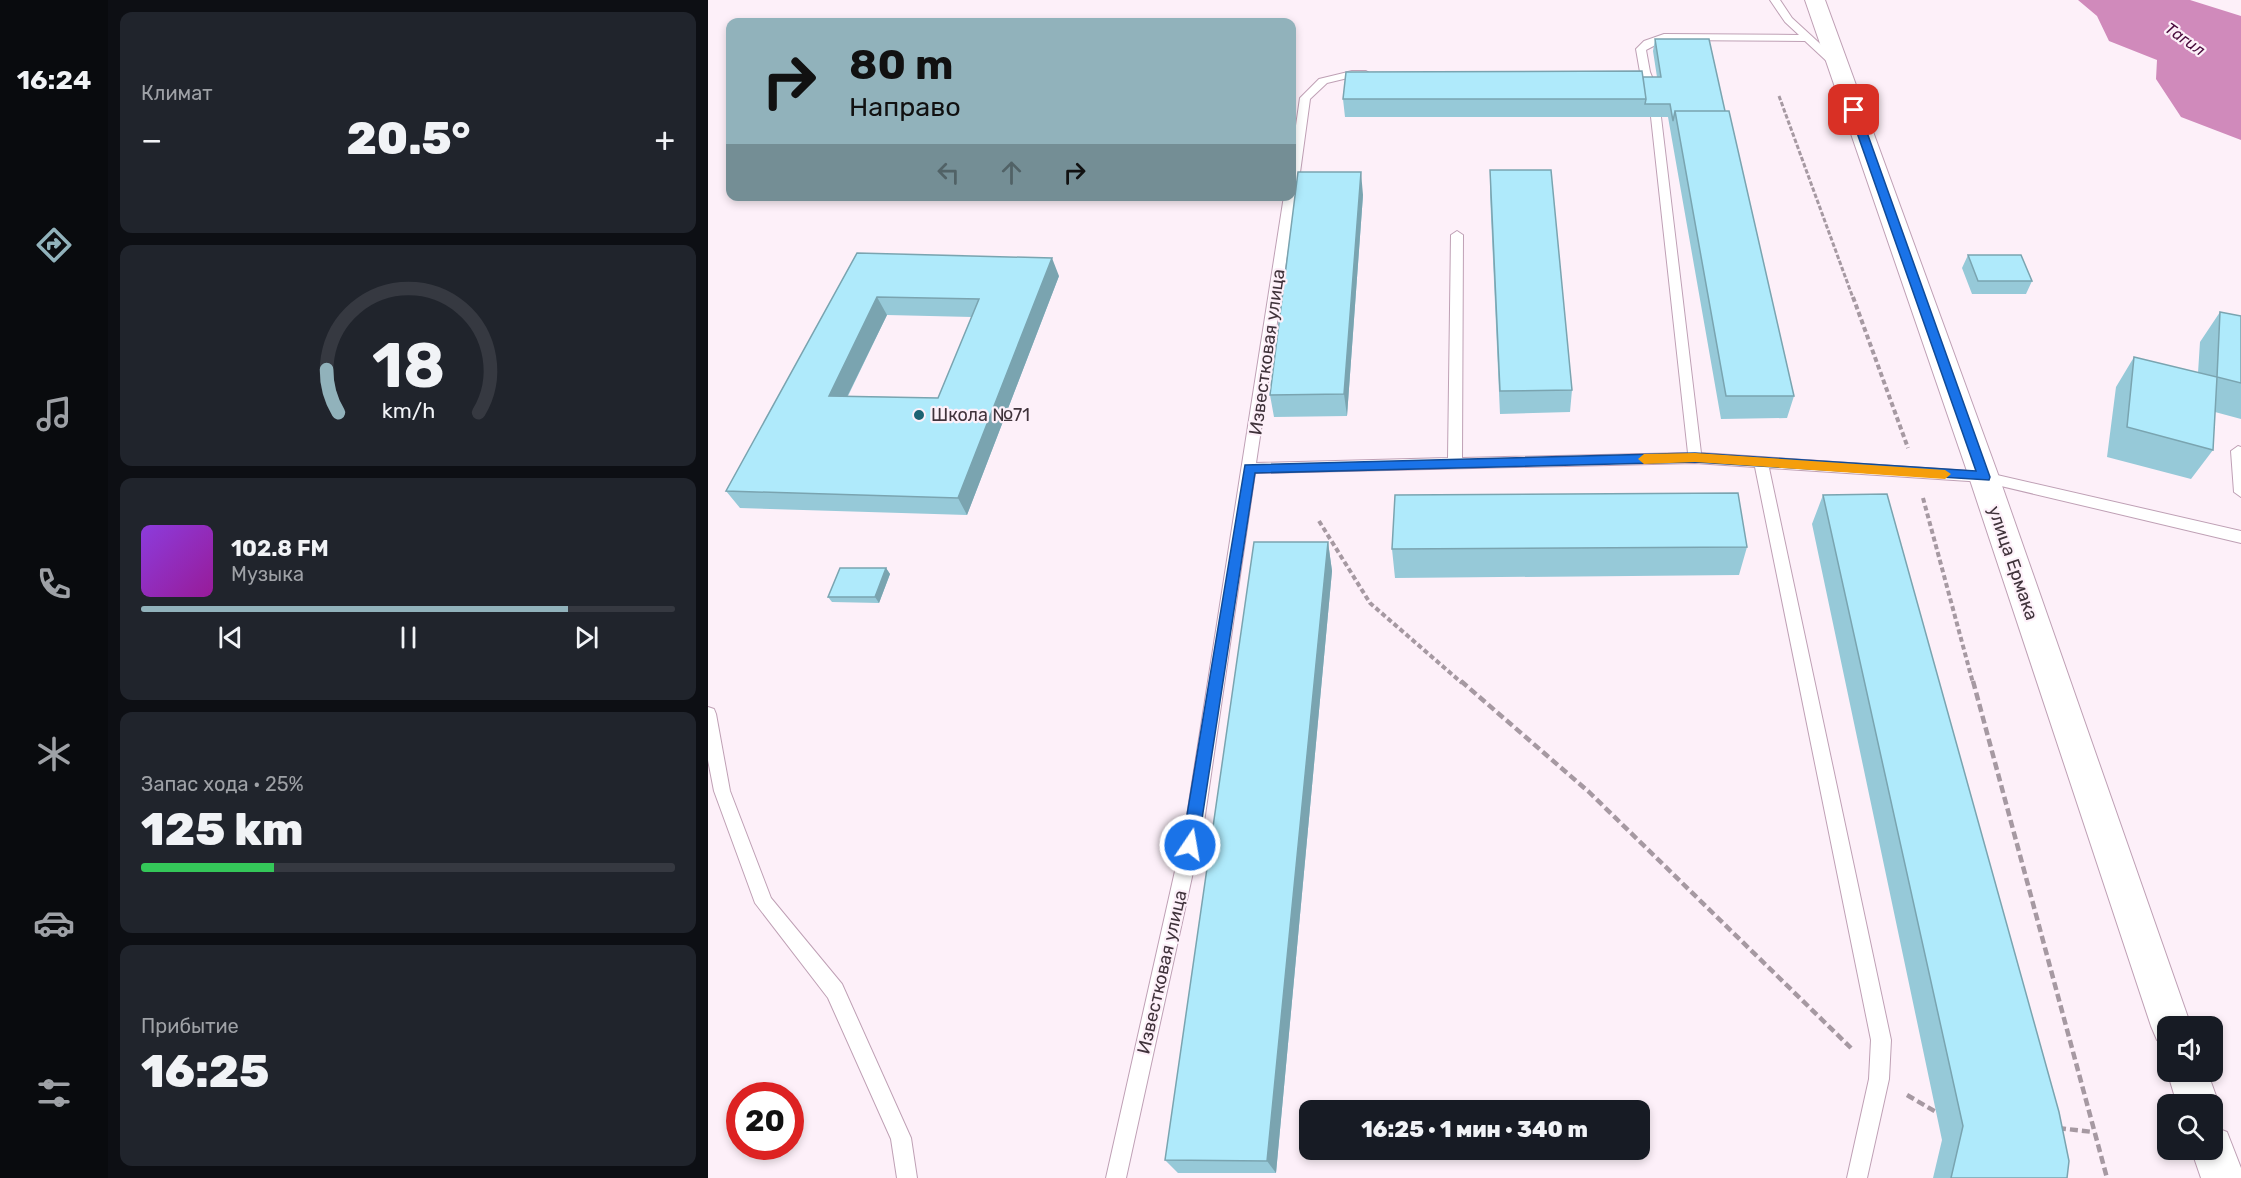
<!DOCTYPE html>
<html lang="ru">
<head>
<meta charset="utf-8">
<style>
	body { margin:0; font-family:Rubik,sans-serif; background:#20242c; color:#f1f3f6; height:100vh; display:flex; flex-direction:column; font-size:22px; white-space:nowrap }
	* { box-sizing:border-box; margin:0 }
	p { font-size:20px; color:#9ea1a6 }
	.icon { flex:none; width:33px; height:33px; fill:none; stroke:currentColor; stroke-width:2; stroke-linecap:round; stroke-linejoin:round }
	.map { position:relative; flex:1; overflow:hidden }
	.details { display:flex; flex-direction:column; gap:12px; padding:12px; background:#0d0f14; width:600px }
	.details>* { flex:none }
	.top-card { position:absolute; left:18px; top:18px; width:570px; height:183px; border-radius:12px; box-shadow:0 3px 9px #0003; background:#91b2bb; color:#111; overflow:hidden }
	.controls { position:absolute; left:1449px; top:1016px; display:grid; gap:12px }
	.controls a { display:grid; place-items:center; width:66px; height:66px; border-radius:12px; background:#171b24; box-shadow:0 3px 9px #0003; font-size:30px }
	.speed { position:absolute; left:18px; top:1082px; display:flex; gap:12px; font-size:30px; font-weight:700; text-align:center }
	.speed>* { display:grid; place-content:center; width:78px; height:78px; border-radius:50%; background:#171b24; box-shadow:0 3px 9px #0003; line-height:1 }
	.speed .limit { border:9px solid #d22; background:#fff; color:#111 }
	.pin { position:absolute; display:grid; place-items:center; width:51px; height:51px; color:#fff; margin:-26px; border-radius:12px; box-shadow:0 3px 9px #0006 }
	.me { position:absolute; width:66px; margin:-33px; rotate:12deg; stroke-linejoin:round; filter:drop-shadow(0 0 4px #0008) }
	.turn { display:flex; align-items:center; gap:21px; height:126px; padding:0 24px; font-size:27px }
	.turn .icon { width:78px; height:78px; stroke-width:2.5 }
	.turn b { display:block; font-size:42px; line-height:51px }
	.lanes { display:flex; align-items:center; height:57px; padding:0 24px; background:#0003; justify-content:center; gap:30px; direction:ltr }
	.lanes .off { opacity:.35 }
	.big { font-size:45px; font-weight:800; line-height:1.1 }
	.details .widget { flex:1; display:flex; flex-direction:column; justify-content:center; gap:9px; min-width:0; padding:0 21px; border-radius:12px; background:#20242c }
	.details .dial { align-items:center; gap:0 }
	.dial svg { height:156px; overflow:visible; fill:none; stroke:#363941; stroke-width:7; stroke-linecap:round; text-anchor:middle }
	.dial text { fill:#f1f3f6; stroke:none }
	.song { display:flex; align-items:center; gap:18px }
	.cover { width:72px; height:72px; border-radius:9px; background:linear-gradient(135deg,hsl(270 70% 55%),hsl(300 70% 35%)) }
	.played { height:6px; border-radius:3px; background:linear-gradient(90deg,#91b2bb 80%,#363941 80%) }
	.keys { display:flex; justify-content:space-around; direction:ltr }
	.heat { display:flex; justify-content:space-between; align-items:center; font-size:33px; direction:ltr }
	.charge { height:9px; border-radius:4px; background:linear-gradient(90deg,#34c759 25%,#363941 0) }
	.trip { position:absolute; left:591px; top:1100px; width:351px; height:60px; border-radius:12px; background:#171b24; box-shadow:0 3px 9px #0003; font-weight:800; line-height:60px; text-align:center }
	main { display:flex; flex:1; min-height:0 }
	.tab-bar { display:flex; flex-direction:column; width:108px; justify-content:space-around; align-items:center; background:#090b0e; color:#9ea1a6 }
	.tab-bar .icon { width:42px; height:42px }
	.tab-bar .on { color:#91b2bb }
	.tab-bar b { font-size:27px; color:#f1f3f6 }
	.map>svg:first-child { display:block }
	.water { fill:#d08abb }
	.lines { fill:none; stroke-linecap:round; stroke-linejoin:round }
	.service-casing { stroke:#bfa0b5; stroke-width:2 }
	.minor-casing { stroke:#bfa0b5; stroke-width:2 }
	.path-far2 { stroke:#a699a2; stroke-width:3; stroke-dasharray:4.5 2; stroke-linecap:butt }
	.path-far1 { stroke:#a699a2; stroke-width:4; stroke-dasharray:5 3; stroke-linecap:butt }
	.path { stroke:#a699a2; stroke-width:4.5; stroke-dasharray:8 4; stroke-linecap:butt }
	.service { fill:#fff; fill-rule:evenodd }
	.minor { fill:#fff; fill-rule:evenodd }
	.wall { fill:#96c9d8; fill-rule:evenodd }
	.shaded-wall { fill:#7aa4b0 }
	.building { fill:#afeafb; stroke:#7aa4b0; stroke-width:1.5; fill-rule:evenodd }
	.route { fill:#1a73e8; stroke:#114b97; stroke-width:1.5 }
	.slow { fill:#f59e0b }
	.poi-dot { fill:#1c6272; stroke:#fdf0f9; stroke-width:2 }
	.labels { text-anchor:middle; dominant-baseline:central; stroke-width:4.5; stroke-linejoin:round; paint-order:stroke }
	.far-water-label { font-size:16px; font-style:italic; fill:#4a0b3d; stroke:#fdf0f9 }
	.street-label { font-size:18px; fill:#40333b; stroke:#fdf0f9 }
	.poi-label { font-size:18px; fill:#40333b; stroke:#fdf0f9; text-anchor:start }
</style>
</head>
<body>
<main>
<nav class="tab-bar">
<b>16:24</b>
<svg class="icon on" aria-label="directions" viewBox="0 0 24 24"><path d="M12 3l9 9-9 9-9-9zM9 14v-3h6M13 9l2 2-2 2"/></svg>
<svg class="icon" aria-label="music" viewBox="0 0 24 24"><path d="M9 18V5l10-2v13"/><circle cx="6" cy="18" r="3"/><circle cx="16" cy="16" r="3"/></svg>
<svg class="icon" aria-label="phone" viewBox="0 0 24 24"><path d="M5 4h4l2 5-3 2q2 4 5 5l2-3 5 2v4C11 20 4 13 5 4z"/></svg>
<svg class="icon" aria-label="climate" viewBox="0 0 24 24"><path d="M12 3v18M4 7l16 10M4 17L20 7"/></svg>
<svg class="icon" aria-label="car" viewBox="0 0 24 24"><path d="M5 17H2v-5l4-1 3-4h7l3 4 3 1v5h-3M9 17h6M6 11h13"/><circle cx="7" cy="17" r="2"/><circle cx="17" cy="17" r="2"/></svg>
<svg class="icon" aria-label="filters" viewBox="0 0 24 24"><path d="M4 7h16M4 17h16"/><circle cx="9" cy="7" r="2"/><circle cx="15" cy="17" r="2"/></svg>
</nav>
<section class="details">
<div class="widget"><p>Климат</p>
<div class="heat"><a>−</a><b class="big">20.5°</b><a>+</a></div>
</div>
<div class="widget dial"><svg viewBox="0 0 100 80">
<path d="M14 69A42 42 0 1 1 86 69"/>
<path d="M14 69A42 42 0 0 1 8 47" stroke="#91b2bb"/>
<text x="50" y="56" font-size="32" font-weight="700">18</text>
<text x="50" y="72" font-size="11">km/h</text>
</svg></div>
<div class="widget">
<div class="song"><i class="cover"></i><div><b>102.8 FM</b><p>Музыка</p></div></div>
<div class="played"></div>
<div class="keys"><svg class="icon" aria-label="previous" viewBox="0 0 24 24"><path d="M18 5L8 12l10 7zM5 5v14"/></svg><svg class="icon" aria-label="pause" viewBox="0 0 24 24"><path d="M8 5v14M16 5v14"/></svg><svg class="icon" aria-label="next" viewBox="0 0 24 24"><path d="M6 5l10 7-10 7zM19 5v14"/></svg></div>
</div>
<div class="widget"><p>Запас хода · 25%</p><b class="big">125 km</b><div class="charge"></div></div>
<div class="widget"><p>Прибытие</p><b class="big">16:25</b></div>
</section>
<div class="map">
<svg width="1533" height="1178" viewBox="0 0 1533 1178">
	<rect width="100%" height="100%" fill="#fdf0f9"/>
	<path class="water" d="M1370,0H1482L1533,16V140L1473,117L1448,79L1449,60L1401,41L1389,16Z"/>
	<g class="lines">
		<defs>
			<path id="service" d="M1062,0H1072L1084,18L1133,63V67H1125L1097,41L957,40L938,50L942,72L949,89L940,91L932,72L928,49L936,41L956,34L1091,35L1077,22Z
				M644,71H658L663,74L658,77H644L619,83L602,99L590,187L584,190V153L592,98L611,79Z
				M948,114L953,117L993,453L1276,472L1533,531V543L1276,482L1061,468L1183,1040L1181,1079L1159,1178H1139L1161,1079L1163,1040L1047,467L987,463L547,473L496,822L418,1178H398L478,822L576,196H584V193L588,196L548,463L740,458L743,235L749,231L755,235L754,458L980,453L943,117Z
				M1530,446L1533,447V497L1526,492L1523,451Z
				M0,707L6,709L8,714L22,791L63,898L134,984L203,1138L209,1178H189L183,1139L120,998L47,903L6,791L0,760Z"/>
			<path id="minor" d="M1097,0H1117L1291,477L1483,1026H1460V1045L1449,1040L1443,1026L1261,477Z
				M1460,1069V1071H1499L1511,1104L1505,1119L1504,1104H1469L1459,1071Z
				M1504,1126L1519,1132L1533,1168V1178H1493L1483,1149H1504Z"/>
		</defs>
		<use href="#service" class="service-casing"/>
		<use href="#minor" class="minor-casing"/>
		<path class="path-far2" d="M1071,96L1145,298"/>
		<path class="path-far1" d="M1145,297L1200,448
			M1215,498L1265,683
			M611,521L662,603L754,683"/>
		<path class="path" d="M753,681L881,792L1143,1048
			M1265,681L1399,1178
			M1199,1095L1228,1112
			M1350,1128L1385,1132"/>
		<use href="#service" class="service"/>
		<use href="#minor" class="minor"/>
	</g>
	<path class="wall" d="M947,39L1017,111L1086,396L1079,418L1013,419L960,117H637L635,99L935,77H949L945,51Z
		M782,170L864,390L862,412L792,414L782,194Z
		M655,195L639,416L566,417L562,395Z
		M149,253L351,276L259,515L32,508L18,491ZM179,315L264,317L230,398L140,396Z
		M1260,255L1324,281L1318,294H1264L1254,268Z
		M1512,312L1533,316V419L1507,412L1505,450L1483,479L1399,457L1408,387L1426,357L1490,373L1492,342Z
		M1115,495L1359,1178H1225L1234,1140L1104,524Z
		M620,542L624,571L568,1173H470L457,1160Z
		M1039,547L1031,575L687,578L684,549Z
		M178,568L182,574L171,603L124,602L120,597Z"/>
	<path class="shaded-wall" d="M653,172L655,195L639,416L636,394Z
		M344,258L351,276L259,515L250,498Z
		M169,297L179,315L131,413L121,396Z
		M620,542L624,571L568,1173L559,1161Z
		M178,568L182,574L171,603L167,597Z"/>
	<path class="building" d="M947,39H1001L1017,111H967L965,121L962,104H937L938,99L935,77H953Z
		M934,71L938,99H635L638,72Z
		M967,111H1021L1086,396H1018Z
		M782,170H843L864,390L792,391Z
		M590,172H653L636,394L562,395Z
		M149,253L344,258L250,498L18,491ZM169,297L271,299L230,398L121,396Z
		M1260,255H1313L1324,281H1270Z
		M1512,312L1533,316V383L1509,377Z
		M1426,357L1509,377L1505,450L1419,427Z
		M1030,493L1039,547L684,549L687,495Z
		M1179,494L1351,1112L1361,1161L1359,1178H1243L1255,1126L1115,495Z
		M546,542H620L559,1161L457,1160Z
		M132,568H178L167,597H120Z"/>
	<path class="route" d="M1146,107L1151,110L1282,477L1281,480L987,462L547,473L490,845L488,850L482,852L477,850L474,845L537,465L987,453L1268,471L1141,110Z"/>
	<path class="slow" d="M987,453L1237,470L1243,474L1237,479L987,462L936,464L930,459L936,454Z"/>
	<circle class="poi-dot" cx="211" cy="415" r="6"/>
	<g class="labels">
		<g class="far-water-label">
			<text transform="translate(1477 39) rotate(35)">Тагил</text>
		</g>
		<g class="street-label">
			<text transform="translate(559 352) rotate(-82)">Известковая улица</text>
			<text transform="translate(1305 563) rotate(71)">улица Ермака</text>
			<text transform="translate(454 972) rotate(-77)">Известковая улица</text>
		</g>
		<g class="poi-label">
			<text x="223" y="415">Школа №71</text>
		</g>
	</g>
</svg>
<div class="controls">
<a><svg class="icon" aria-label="sound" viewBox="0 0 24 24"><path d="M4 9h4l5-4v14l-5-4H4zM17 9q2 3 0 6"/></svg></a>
<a><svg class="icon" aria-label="search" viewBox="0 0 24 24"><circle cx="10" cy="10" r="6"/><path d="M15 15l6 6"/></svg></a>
</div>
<div class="speed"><div class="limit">20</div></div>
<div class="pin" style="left:1146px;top:110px;background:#d93025"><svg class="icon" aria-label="arrive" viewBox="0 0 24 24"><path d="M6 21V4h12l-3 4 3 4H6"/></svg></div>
<svg class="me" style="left:482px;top:845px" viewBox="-20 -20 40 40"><circle r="17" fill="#1a73e8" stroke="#fff" stroke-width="3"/><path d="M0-11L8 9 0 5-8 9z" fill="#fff"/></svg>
<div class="trip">16:25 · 1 мин · 340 m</div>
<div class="top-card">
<div class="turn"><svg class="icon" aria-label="right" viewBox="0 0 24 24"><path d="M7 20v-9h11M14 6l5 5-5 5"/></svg><div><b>80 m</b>Направо</div></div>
<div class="lanes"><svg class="icon off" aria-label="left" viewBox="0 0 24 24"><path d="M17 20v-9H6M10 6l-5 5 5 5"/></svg><svg class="icon off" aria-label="ahead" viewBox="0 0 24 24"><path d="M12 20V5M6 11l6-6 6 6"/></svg><svg class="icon" aria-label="right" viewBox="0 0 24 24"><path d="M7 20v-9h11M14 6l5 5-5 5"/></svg></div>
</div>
</div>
</main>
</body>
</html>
